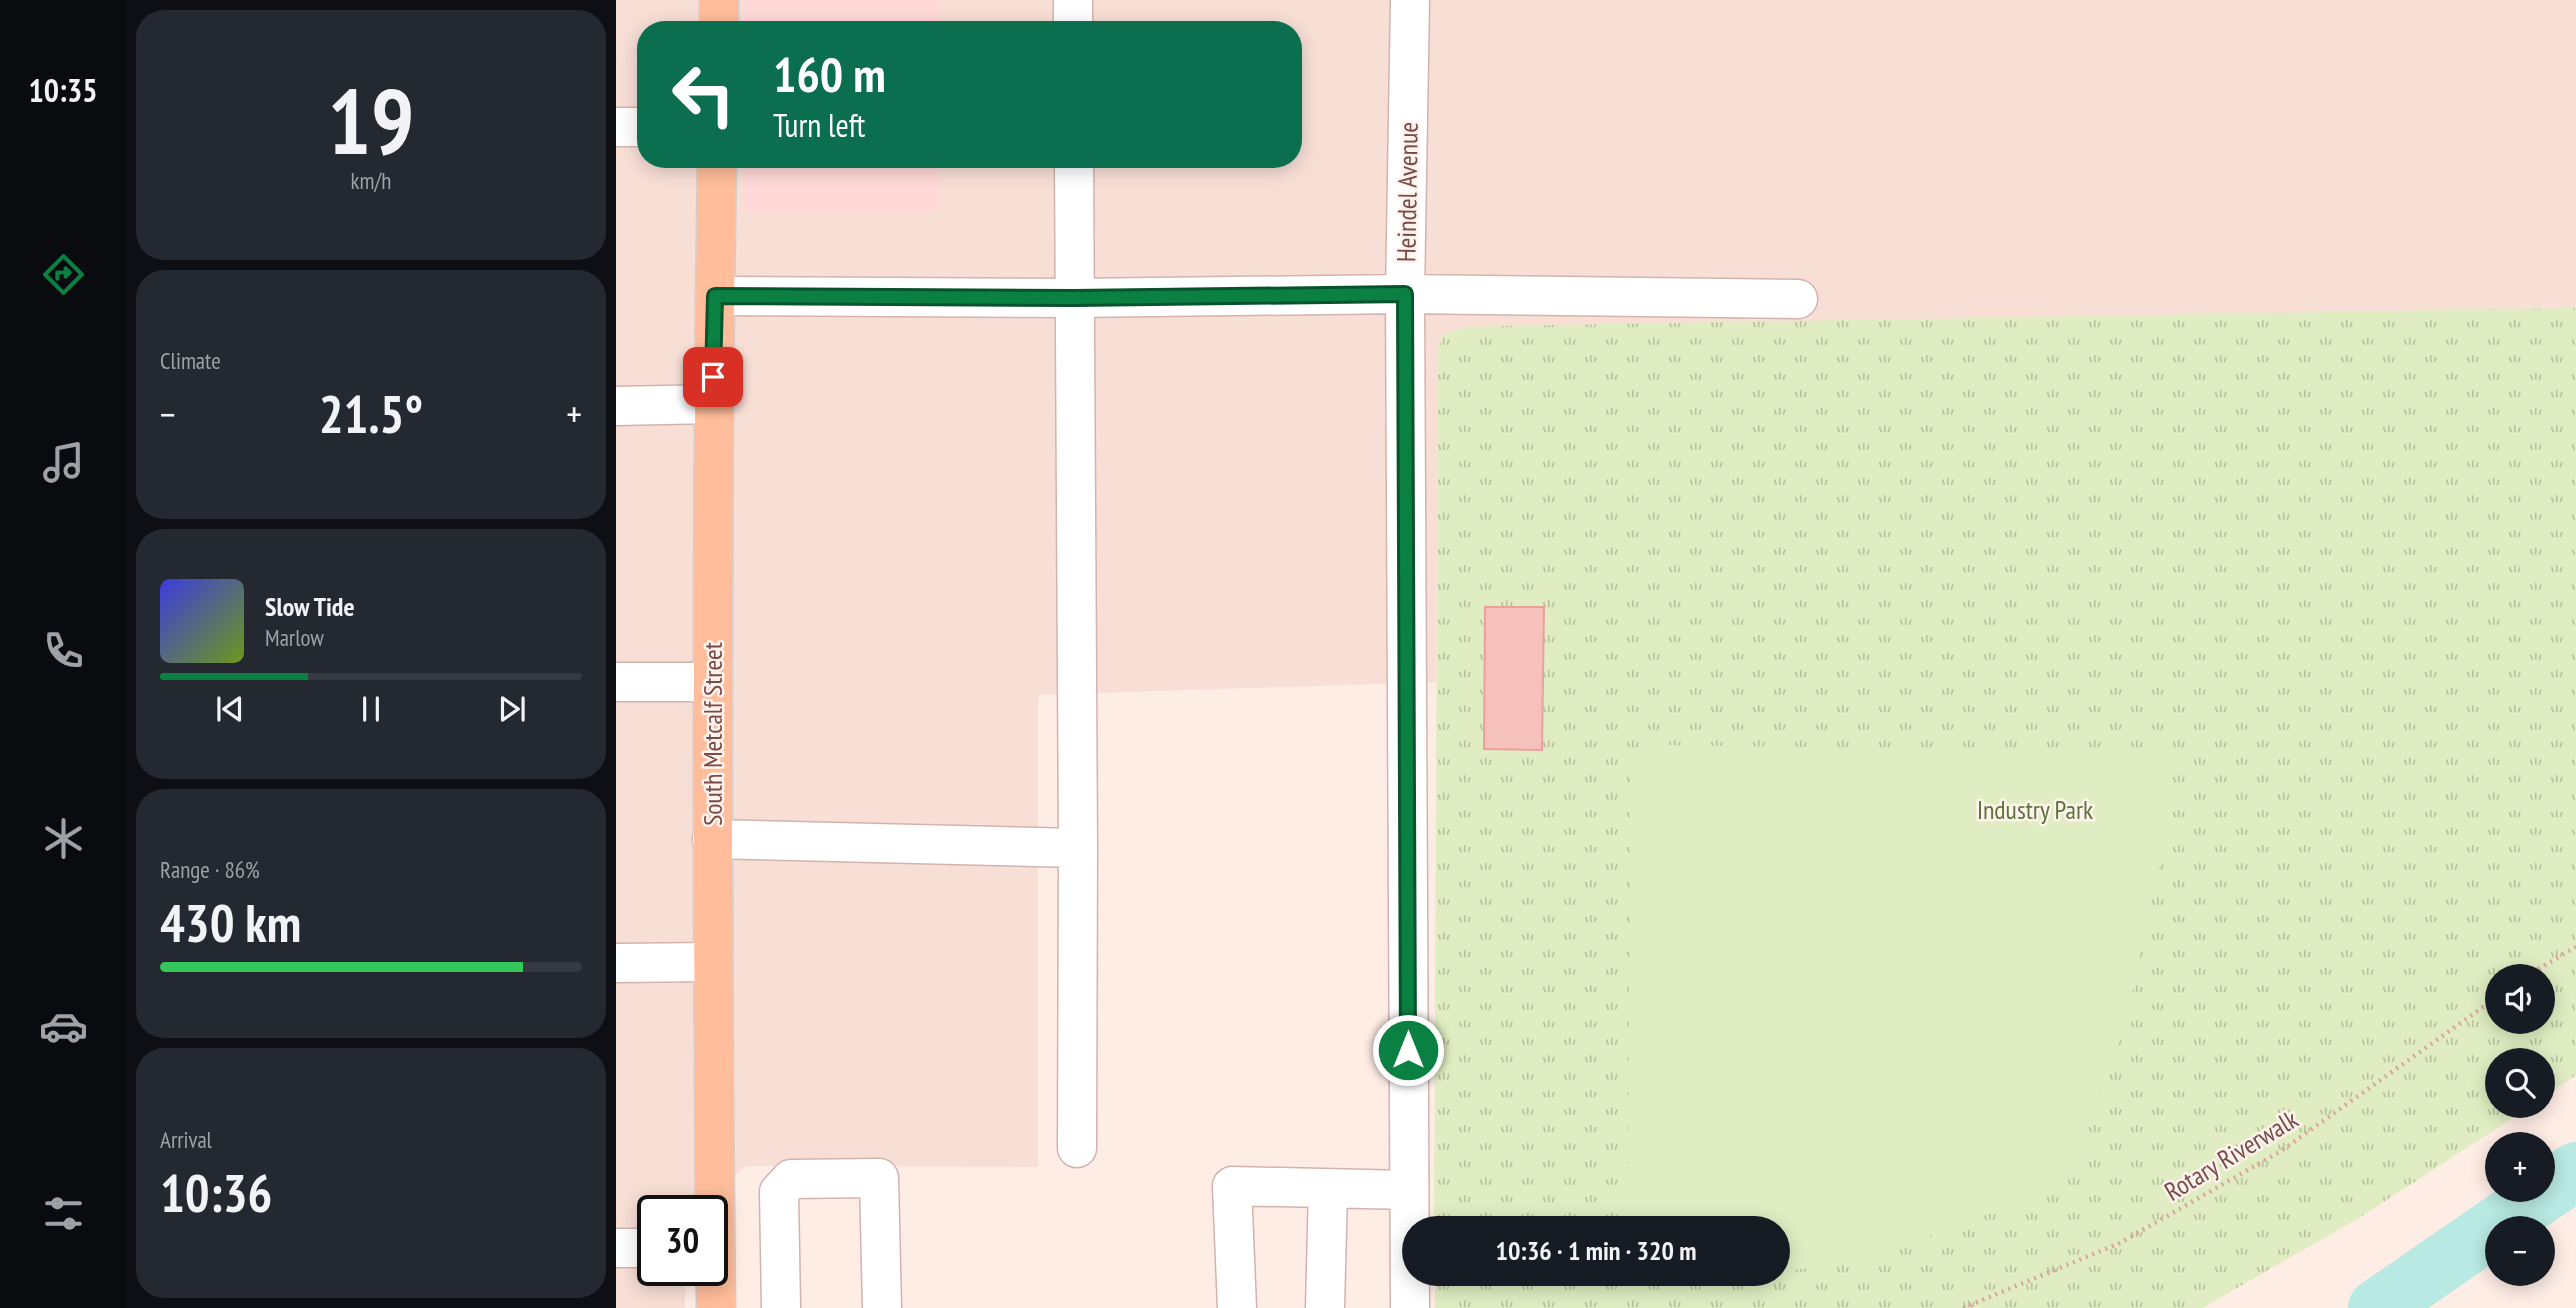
<!DOCTYPE html>
<html lang="en">
<head>
<meta charset="utf-8">
<style>
	body { margin:0; font-family:"PT Sans Narrow",sans-serif; background:#242831; color:#f1f3f6; height:100vh; display:flex; flex-direction:column; font-size:26px; white-space:nowrap }
	* { box-sizing:border-box; margin:0 }
	p { font-size:23px; color:#9ea1a6 }
	.icon { flex:none; width:38px; height:38px; fill:none; stroke:currentColor; stroke-width:2; stroke-linecap:round; stroke-linejoin:round }
	.map { position:relative; flex:1; overflow:hidden }
	.side { display:flex; flex-direction:column; gap:10px; padding:10px; background:#0d0f14; width:490px }
	.side>* { flex:none }
	.hud { position:absolute; left:21px; top:21px; width:665px; height:147px; border-radius:28px; box-shadow:0 4px 18px #0003; background:#0b6e4f; color:#fff; overflow:hidden }
	.fabs { position:absolute; left:1869px; top:964px; display:grid; gap:14px }
	.fabs a { display:grid; place-items:center; width:70px; height:70px; border-radius:50%; background:#171b24; box-shadow:0 4px 18px #0003; font-size:35px }
	.speed { position:absolute; left:21px; top:1195px; display:flex; gap:14px; font-size:35px; font-weight:700; text-align:center }
	.speed>* { display:grid; place-content:center; width:91px; height:91px; border-radius:50%; background:#171b24; box-shadow:0 4px 18px #0003; line-height:1 }
	.speed .limit { border:4px solid #111; border-radius:10px; background:#fff; color:#111 }
	.pin { position:absolute; display:grid; place-items:center; width:60px; height:60px; color:#fff; margin:-30px; border-radius:14px; box-shadow:0 4px 10px #0006 }
	.me { position:absolute; width:77px; margin:-38px; rotate:0deg; stroke-linejoin:round; filter:drop-shadow(0 0 5px #0008) }
	.turn { display:flex; align-items:center; gap:24px; height:147px; padding:0 21px; font-size:32px }
	.turn .icon { width:91px; height:91px; stroke-width:2.5 }
	.turn b { display:block; font-size:49px; line-height:60px }
	.big { font-size:52px; font-weight:600; line-height:1.1 }
	.side .widget { flex:1; display:flex; flex-direction:column; justify-content:center; gap:10px; min-width:0; padding:0 24px; border-radius:28px; background:#242831 }
	.side .dial { align-items:center; gap:0 }
	.dial b { font-size:91px; line-height:1 }
	.song { display:flex; align-items:center; gap:21px }
	.cover { width:84px; height:84px; border-radius:10px; background:linear-gradient(135deg,hsl(240 70% 55%),hsl(80 70% 35%)) }
	.played { height:7px; border-radius:4px; background:linear-gradient(90deg,#0b8043 35%,#363941 35%) }
	.keys { display:flex; justify-content:space-around; direction:ltr }
	.heat { display:flex; justify-content:space-between; align-items:center; font-size:38px; direction:ltr }
	.charge { height:10px; border-radius:5px; background:linear-gradient(90deg,#34c759 86%,#363941 0) }
	.trip { position:absolute; left:786px; top:1216px; width:388px; height:70px; border-radius:35px; background:#171b24; box-shadow:0 4px 18px #0003; font-weight:600; line-height:70px; text-align:center }
	main { display:flex; flex:1; min-height:0 }
	.menu { display:flex; flex-direction:column; width:126px; justify-content:space-around; align-items:center; background:#090b0e; color:#9ea1a6 }
	.menu .icon { width:49px; height:49px }
	.menu .current { color:#0b8043 }
	.menu b { font-size:32px; color:#f1f3f6 }
	.map>svg:first-child { display:block }
	.residential { fill:#f8dfd6 }
	.commercial { fill:#ffd9d8 }
	.park { fill:url(#park-tufts); fill-rule:evenodd }
	.pitch { fill:#e0edc2 }
	.lines { fill:none; stroke-linecap:round; stroke-linejoin:round }
	.river { stroke:#b8e9e2; stroke-width:58 }
	.building { fill:#f6c1bb; stroke:#eaa19a; stroke-width:2 }
	.minor-casing { stroke:#d3b3ad; stroke-width:41 }
	.major-casing { stroke:#d9cdcc; stroke-width:41 }
	.path { stroke:#dba39d; stroke-width:4.5; stroke-dasharray:2 5; stroke-linecap:butt }
	.minor { stroke:#fff; stroke-width:38 }
	.major { stroke:#ffbd9b; stroke-width:38 }
	.route-casing { stroke:#07532c; stroke-width:18 }
	.route { stroke:#0b8043; stroke-width:12 }
	.labels { text-anchor:middle; dominant-baseline:central; stroke-width:5; stroke-linejoin:round; paint-order:stroke }
	.street-label { font-size:26px; fill:#794b48; stroke:#fff3ed }
	.park-label { font-size:26px; fill:#5b743a; stroke:#fff3ed }
</style>
</head>
<body>
<main>
<nav class="menu">
<b>10:35</b>
<svg class="icon current" aria-label="directions" viewBox="0 0 24 24"><path d="M12 3l9 9-9 9-9-9zM9 14v-3h6M13 9l2 2-2 2"/></svg>
<svg class="icon" aria-label="music" viewBox="0 0 24 24"><path d="M9 18V5l10-2v13"/><circle cx="6" cy="18" r="3"/><circle cx="16" cy="16" r="3"/></svg>
<svg class="icon" aria-label="phone" viewBox="0 0 24 24"><path d="M5 4h4l2 5-3 2q2 4 5 5l2-3 5 2v4C11 20 4 13 5 4z"/></svg>
<svg class="icon" aria-label="climate" viewBox="0 0 24 24"><path d="M12 3v18M4 7l16 10M4 17L20 7"/></svg>
<svg class="icon" aria-label="car" viewBox="0 0 24 24"><path d="M5 17H2v-5l4-1 3-4h7l3 4 3 1v5h-3M9 17h6M6 11h13"/><circle cx="7" cy="17" r="2"/><circle cx="17" cy="17" r="2"/></svg>
<svg class="icon" aria-label="filters" viewBox="0 0 24 24"><path d="M4 7h16M4 17h16"/><circle cx="9" cy="7" r="2"/><circle cx="15" cy="17" r="2"/></svg>
</nav>
<section class="side">
<div class="widget dial"><b>19</b><p>km/h</p></div>
<div class="widget"><p>Climate</p>
<div class="heat"><a>−</a><b class="big">21.5°</b><a>+</a></div>
</div>
<div class="widget">
<div class="song"><i class="cover"></i><div><b>Slow Tide</b><p>Marlow</p></div></div>
<div class="played"></div>
<div class="keys"><svg class="icon" aria-label="previous" viewBox="0 0 24 24"><path d="M18 5L8 12l10 7zM5 5v14"/></svg><svg class="icon" aria-label="pause" viewBox="0 0 24 24"><path d="M8 5v14M16 5v14"/></svg><svg class="icon" aria-label="next" viewBox="0 0 24 24"><path d="M6 5l10 7-10 7zM19 5v14"/></svg></div>
</div>
<div class="widget"><p>Range · 86%</p><b class="big">430 km</b><div class="charge"></div></div>
<div class="widget"><p>Arrival</p><b class="big">10:36</b></div>
</section>
<div class="map">
<svg width="1960" height="1308" viewBox="0 0 1960 1308">
	<defs>
		<pattern id="park-tufts" width="24" height="20" patternUnits="userSpaceOnUse" patternTransform="scale(1.75)"><rect width="24" height="20" fill="#e0edc2"/><path d="M3 7l-1-3M5 7V3M7 7l1-3M15 17l-1-3M17 17v-4M19 17l1-3" fill="none" stroke="#bac2a0"/></pattern>
	</defs>
	<rect width="100%" height="100%" fill="#feede5"/>
	<path class="residential" d="M0,0H128V30H30V159H127V210L323,211L324,159H677V30H324V0H1960V308L853,327L822,349L820,682L422,695V1167L131,1166L69,1211H37V1270L69,1271V1308H0Z"/>
	<path class="commercial" d="M128,0H324V30H128Z
		M127,159H324V211H127Z"/>
	<path class="park" d="M1960,308V1075L1927,1098V1060H1881V1106H1915L1743,1218L1586,1308H819V1274H1162V1228H818L822,349L827,335L853,327L879,326ZM1881,976H1927V1022H1881Z"/>
	<path class="pitch" d="M1047,745L1549,752L1548,841L1509,1027L1457,1167L1422,1198L1346,1223L1260,1259L1162,1272V1228H1011L1015,771Z
		M1021,1274H1150L1064,1286Z"/>
	<g class="lines">
		<path class="river" d="M1761,1308L1960,1171"/>
	</g>
	<path class="building" d="M869,607H928L926,750L868,749Z"/>
	<g class="lines">
		<defs>
			<path id="minor" d="M457,0V30
				M0,127H30
				M458,159L462,848L461,1148
				M99,296L458,298L789,294L1182,299
				M0,406L97,404
				M0,682H97
				M96,839L462,848
				M0,963L96,962
				M0,1248H37
				M165,1308L163,1192L175,1179L263,1178L266,1308
				M621,1308L616,1186L792,1190
				M709,1308L712,1189
				M794,1308L789,294L794,0"/>
			<path id="major" d="M103,30V0
				M100,1308C96,925 95,542 101,159"/>
		</defs>
		<use href="#minor" class="minor-casing"/>
		<use href="#major" class="major-casing"/>
		<path class="path" d="M1910,976L1960,947
			M1347,1308L1504,1243L1665,1151L1881,997"/>
		<use href="#minor" class="minor"/>
		<use href="#major" class="major"/>
	</g>
	<g class="lines">
		<defs>
			<path id="route" d="M97,377L99,296L458,298L789,294L792,1050"/>
		</defs>
		<use href="#route" class="route-casing"/>
		<use href="#route" class="route"/>
	</g>
	<g class="labels">
		<g class="street-label">
			<text transform="translate(791 192) rotate(-89)">Heindel Avenue</text>
			<text transform="translate(96 734) rotate(-90)">South Metcalf Street</text>
			<text transform="translate(1615 1155) rotate(-31)">Rotary Riverwalk</text>
		</g>
		<g class="park-label">
			<text x="1419" y="809">Industry Park</text>
		</g>
	</g>
</svg>
<div class="fabs">
<a><svg class="icon" aria-label="sound" viewBox="0 0 24 24"><path d="M4 9h4l5-4v14l-5-4H4zM17 9q2 3 0 6"/></svg></a>
<a><svg class="icon" aria-label="search" viewBox="0 0 24 24"><circle cx="10" cy="10" r="6"/><path d="M15 15l6 6"/></svg></a>
<a>+</a>
<a>−</a>
</div>
<div class="speed"><div class="limit">30</div></div>
<div class="pin" style="left:97px;top:377px;background:#d93025"><svg class="icon" aria-label="arrive" viewBox="0 0 24 24"><path d="M6 21V4h12l-3 4 3 4H6"/></svg></div>
<svg class="me" style="left:792px;top:1050px" viewBox="-20 -20 40 40"><circle r="17" fill="#0b8043" stroke="#fff" stroke-width="3"/><path d="M0-11L8 9 0 5-8 9z" fill="#fff"/></svg>
<div class="trip">10:36 · 1 min · 320 m</div>
<div class="hud">
<div class="turn"><svg class="icon" aria-label="left" viewBox="0 0 24 24"><path d="M17 20v-9H6M10 6l-5 5 5 5"/></svg><div><b>160 m</b>Turn left</div></div>
</div>
</div>
</main>
</body>
</html>
